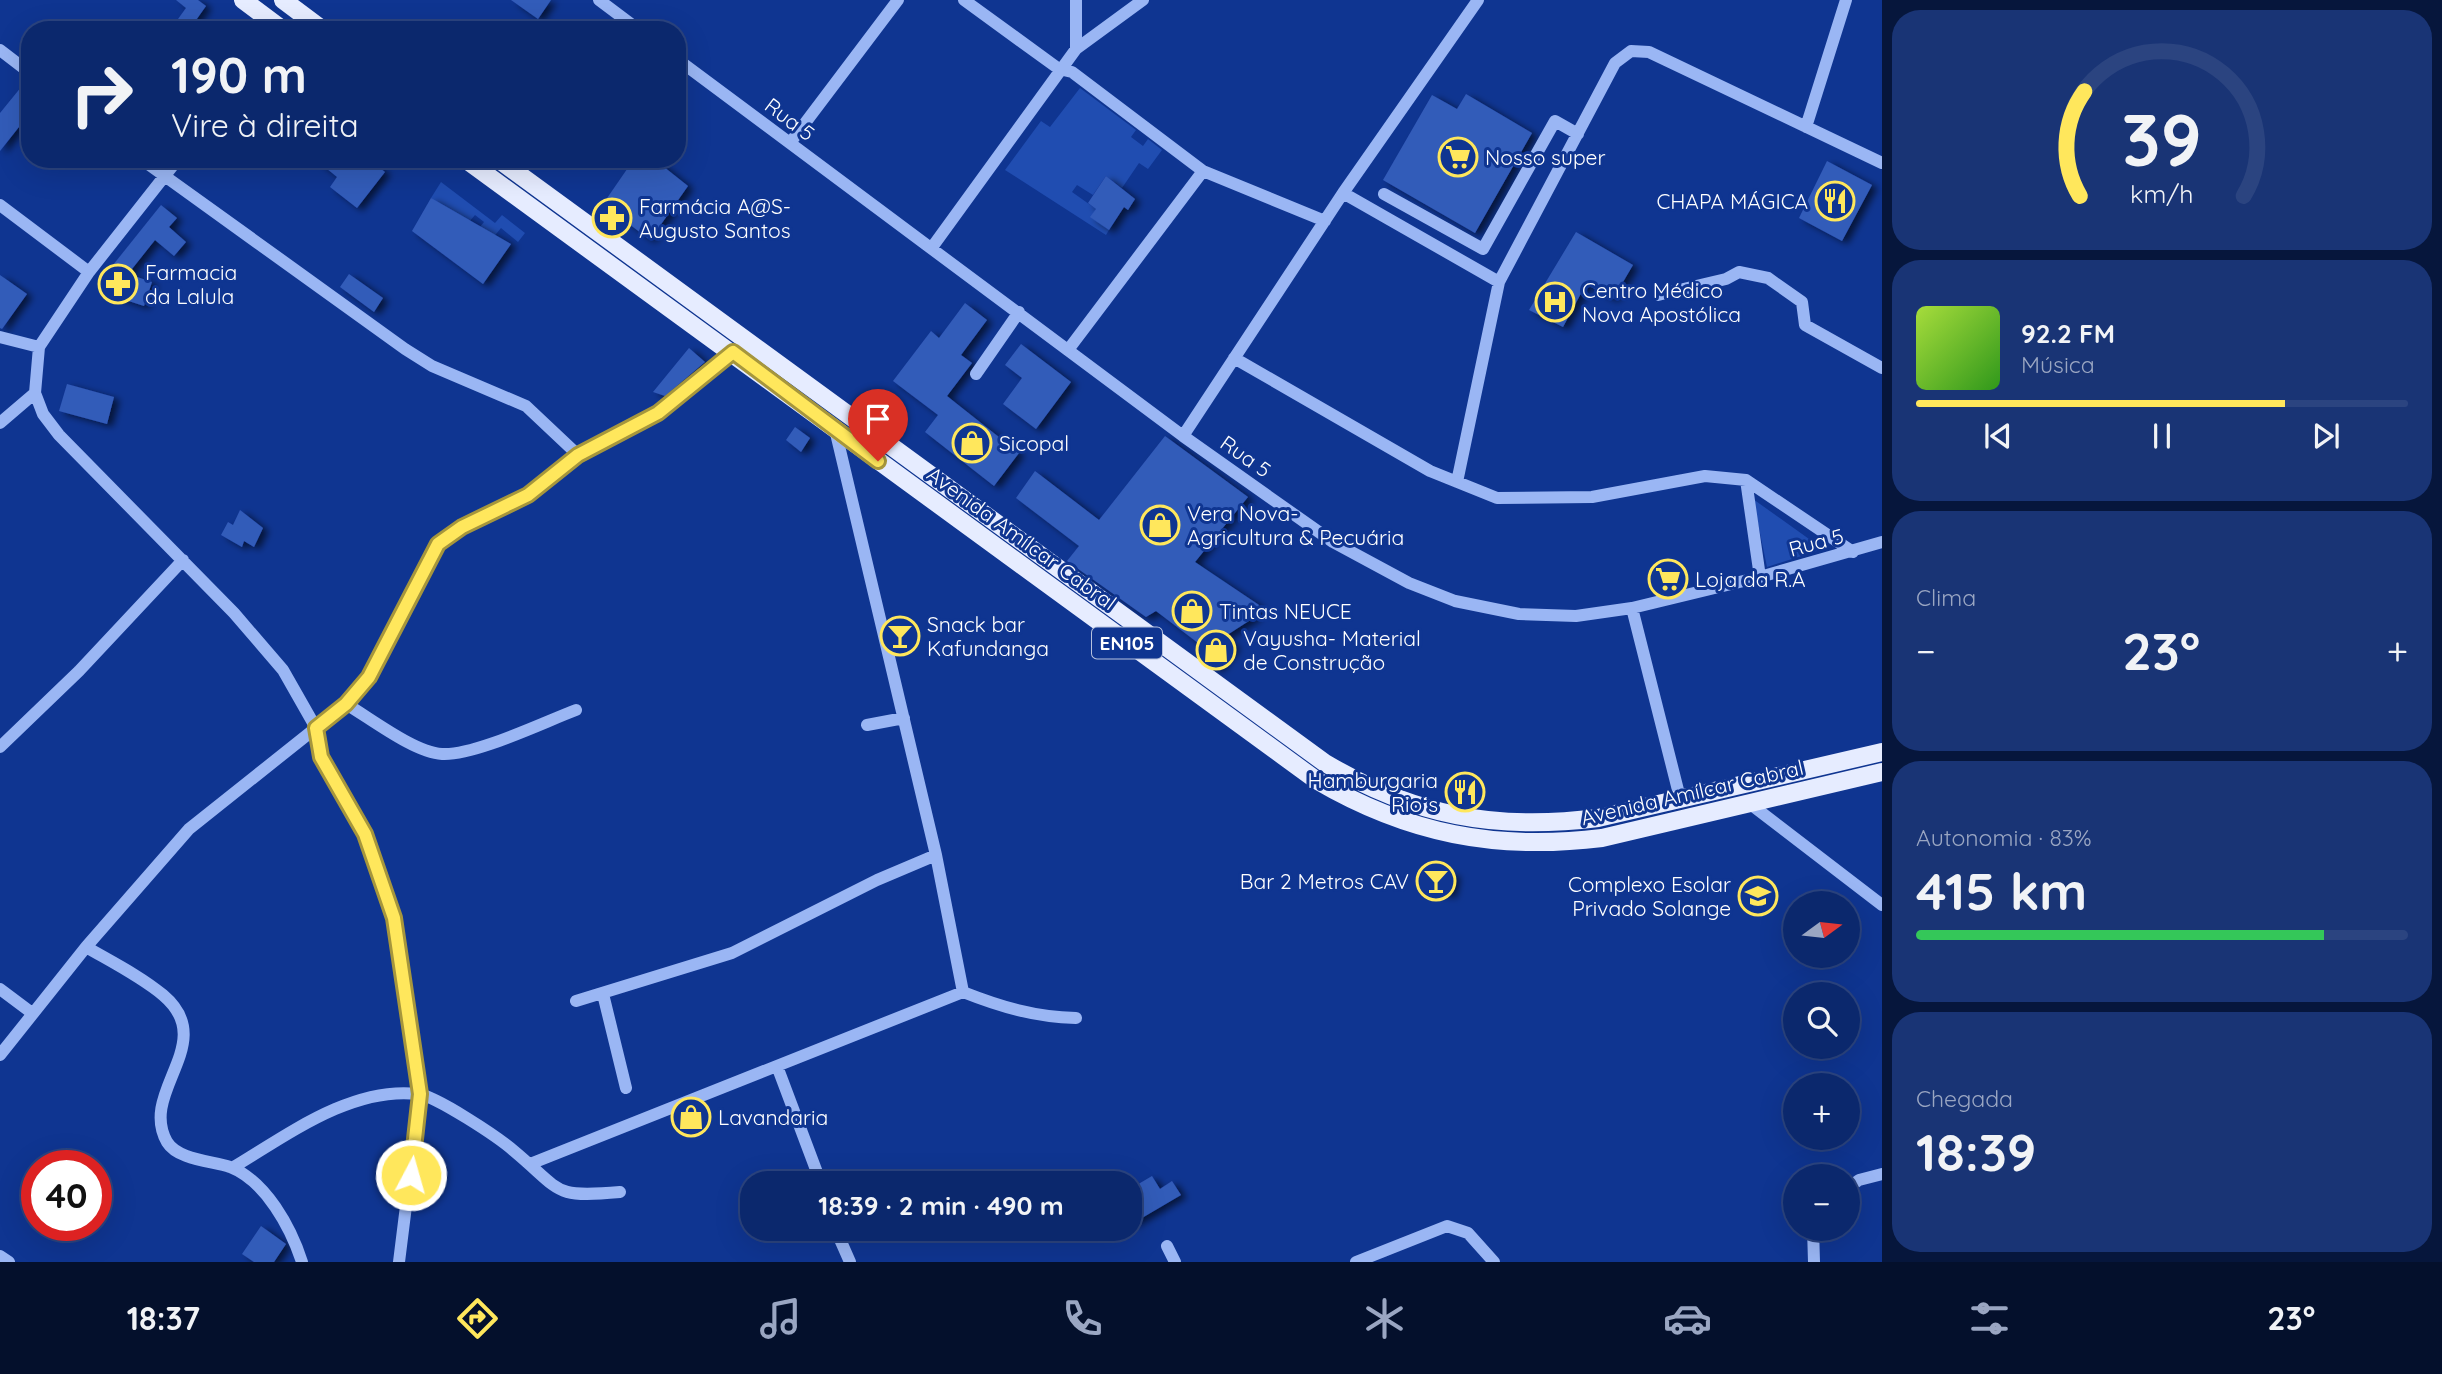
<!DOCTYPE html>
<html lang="pt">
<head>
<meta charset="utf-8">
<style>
	body { margin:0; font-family:Quicksand,sans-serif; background:#193475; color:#f1f3f6; height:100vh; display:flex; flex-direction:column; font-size:26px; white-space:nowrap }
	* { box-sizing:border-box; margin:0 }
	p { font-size:23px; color:#9aa6c2 }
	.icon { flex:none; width:38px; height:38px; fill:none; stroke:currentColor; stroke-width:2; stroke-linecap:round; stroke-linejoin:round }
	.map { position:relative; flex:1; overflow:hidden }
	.panel { display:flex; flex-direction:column; gap:10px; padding:10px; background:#06163c; width:560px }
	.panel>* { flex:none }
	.top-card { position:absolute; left:21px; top:21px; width:665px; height:147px; border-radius:28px; box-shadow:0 7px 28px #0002,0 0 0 2px #2b4480; background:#0b286d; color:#f1f3f6; overflow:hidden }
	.needle { width:46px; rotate:75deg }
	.buttons { position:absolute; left:1783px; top:891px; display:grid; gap:14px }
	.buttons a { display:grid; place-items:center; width:77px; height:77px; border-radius:50%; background:#0b286d; box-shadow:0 7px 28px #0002,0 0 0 2px #2b4480; font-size:35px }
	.speed { position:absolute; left:21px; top:1150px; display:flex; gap:14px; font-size:35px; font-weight:700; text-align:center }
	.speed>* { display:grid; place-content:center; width:91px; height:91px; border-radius:50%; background:#0b286d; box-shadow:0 7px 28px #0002,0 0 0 2px #2b4480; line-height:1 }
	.speed .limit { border:10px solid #d22; background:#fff; color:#111 }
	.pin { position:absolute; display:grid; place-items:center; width:60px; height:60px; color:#fff; margin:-72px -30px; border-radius:50% 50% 50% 0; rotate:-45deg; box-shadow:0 0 7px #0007 }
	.pin .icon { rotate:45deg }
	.me { position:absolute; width:77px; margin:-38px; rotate:6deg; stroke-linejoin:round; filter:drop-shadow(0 0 5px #0008) }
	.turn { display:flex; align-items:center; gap:24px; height:147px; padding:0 35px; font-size:32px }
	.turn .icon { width:91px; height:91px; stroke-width:2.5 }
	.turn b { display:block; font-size:49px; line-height:60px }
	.big { font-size:52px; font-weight:800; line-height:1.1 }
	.panel .card { flex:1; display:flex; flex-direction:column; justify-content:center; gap:10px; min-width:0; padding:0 24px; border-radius:28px; background:#193475 }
	.panel .dial { align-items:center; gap:0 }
	.dial svg { height:182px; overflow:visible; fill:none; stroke:#2b4480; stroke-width:7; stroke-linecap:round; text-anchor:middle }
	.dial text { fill:#f1f3f6; stroke:none }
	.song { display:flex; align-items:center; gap:21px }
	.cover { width:84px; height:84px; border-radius:10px; background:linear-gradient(135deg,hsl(80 70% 55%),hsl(110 70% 35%)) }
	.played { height:7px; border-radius:4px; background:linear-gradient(90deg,#ffe75c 75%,#2b4480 75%) }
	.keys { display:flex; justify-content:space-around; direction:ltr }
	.heat { display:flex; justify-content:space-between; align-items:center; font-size:38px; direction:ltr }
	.charge { height:10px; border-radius:5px; background:linear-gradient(90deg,#34c759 83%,#2b4480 0) }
	.trip { position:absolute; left:740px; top:1171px; width:402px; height:70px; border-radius:28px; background:#0b286d; box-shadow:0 7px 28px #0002,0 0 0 2px #2b4480; font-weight:800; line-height:70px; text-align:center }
	.tabs { display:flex; height:112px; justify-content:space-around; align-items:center; background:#04102c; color:#9aa6c2 }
	.tabs .icon { width:49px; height:49px }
	.tabs .active { color:#ffe75c }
	.tabs b { font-size:32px; color:#f1f3f6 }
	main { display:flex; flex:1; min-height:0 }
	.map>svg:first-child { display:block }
	.green { fill:#204db1 }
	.building { fill:#335bb9; filter:url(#shadow) }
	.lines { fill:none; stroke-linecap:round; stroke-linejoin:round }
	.minor { stroke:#9ab6f4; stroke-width:12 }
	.major { stroke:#e6ecff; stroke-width:18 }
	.route-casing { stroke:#a6963c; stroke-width:18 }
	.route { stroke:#ffe75c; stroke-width:12 }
	.labels { text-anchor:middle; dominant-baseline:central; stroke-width:6; stroke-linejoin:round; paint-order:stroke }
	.shield { fill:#0f3591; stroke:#b7c2de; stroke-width:2 }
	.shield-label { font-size:19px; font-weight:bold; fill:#fff }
	.street-label { font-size:21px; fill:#fff; stroke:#0f3591 }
	.poi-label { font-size:21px; fill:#fff; stroke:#0f3591; text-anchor:start }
</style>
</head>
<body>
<main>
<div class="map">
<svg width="1882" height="1262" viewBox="0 0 1882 1262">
	<defs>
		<filter id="shadow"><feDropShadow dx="5.5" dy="3" stdDeviation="3.5" flood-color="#0009"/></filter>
	</defs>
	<rect width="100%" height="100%" fill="#0f3591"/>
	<path class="green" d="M1080,88L1136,130L1131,137L1143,146L1148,139L1162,150L1148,169L1139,163L1122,188L1106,176L1093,195L1077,185L1072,192L1096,209L1091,217L1109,230L1106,235L1005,170L1041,121L1050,127Z
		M441,182L495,223L502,215L525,233L518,242L501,228L492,239L479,228L484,222L475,215L464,228L431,198Z
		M1753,499L1823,549L1767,567Z"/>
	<path class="building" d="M176,0H198L206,6L189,30H170L186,8Z
		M511,0H551L538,19Z
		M22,86L30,92V113L0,151V113Z
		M1466,94L1532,133L1475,233L1383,180L1432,95L1457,109Z
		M315,159H368L385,172L357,208L330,187L337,177Z
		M634,159H654L688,186L650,240L603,204Z
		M1827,161L1872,185L1842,241L1799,218Z
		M1106,176L1135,199L1128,210L1124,207L1109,230L1090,217L1096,209L1088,203Z
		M431,198L511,244L483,284L412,231Z
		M161,205L177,218L169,227L186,242L174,256L155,240L128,274L152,282L144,306L104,293L113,265Z
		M1576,232L1633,265L1613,299L1586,284L1563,327L1529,310Z
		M349,274L383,298L374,312L340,287Z
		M0,275L27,294L2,329L0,328Z
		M965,303L987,320L961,355L972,363L947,396L1019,453L994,486L925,432L938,415L893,381L931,331L939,338Z
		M1021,344L1071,382L1036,429L1003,404L1022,378L1005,365Z
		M689,348L705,362L665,396L653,392Z
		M67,384L114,397L107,424L59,411Z
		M795,427L810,438L801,452L786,440Z
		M1165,436L1248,497L1195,562L1259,605L1255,617L1224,637L1235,646L1217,670L1197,654L1202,646L1156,611L1146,617L1067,561L1079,546L1016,498L1035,471L1099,520Z
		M240,510L263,528L254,547L244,541L242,547L221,535L228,522L233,525Z
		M1422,867L1455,874L1451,895L1418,888Z
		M1152,1176L1160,1189L1172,1181L1181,1195L1130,1225V1189Z
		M261,1226L286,1244L274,1262H254L242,1254Z"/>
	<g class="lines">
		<path class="minor" d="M599,0L639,30
			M964,0L1059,69L1072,72L1203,171L1325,221
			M1076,49V0
			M0,50L30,73
			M677,59L1183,436L1333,542L1409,583L1455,601L1519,614L1576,616L1632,608L1760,577L1882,542
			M1806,127L1846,0
			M790,143L898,0
			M141,159L405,349L432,366L526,406L578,455
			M178,159L89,272L39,347L35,393L43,414L59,435L234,613L283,670L316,728L321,757L365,834L394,918L420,1094L399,1262
			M1343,193L1499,282
			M1384,194L1483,249L1555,121L1578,134
			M0,205L89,272
			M933,246L1076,49L1143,0
			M1658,295L1726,279L1739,272L1768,278L1802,302L1805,325L1882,368
			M0,337L39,347
			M1068,350L1203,171
			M1234,358L1430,471L1497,498L1592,497L1705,476L1746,480L1853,552
			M976,374L1019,312
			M0,423L35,393
			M1183,436L1343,193L1478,0
			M1746,480L1760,577
			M1457,482L1499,282L1615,63L1631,51L1649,52L1882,163
			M1632,608L1680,798
			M346,704C370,718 415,753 442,754C474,756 544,722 576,710
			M867,725L904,718
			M0,747L79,671L183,560
			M1749,803L1882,905
			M86,947C112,962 140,976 163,995C220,1043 138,1091 167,1142C178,1160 212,1161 230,1167C266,1181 291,1228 302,1262
			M0,989L32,1013
			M963,992C1001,1007 1035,1017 1076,1018
			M603,994L626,1088
			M576,1001L732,953L877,880L936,855
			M0,1055L86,947L189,829L346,704L369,677L438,544L462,527L528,495L578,455L658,413L733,352
			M777,1066L821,1183
			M530,1164L963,992L936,855L835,429
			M232,1168C286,1136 351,1086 418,1094C436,1096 498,1137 514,1151C563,1192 552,1198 620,1192
			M1848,1188L1859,1180L1882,1174
			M835,1228L850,1262
			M1813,1228L1814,1262
			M1167,1246L1175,1262
			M0,1256L9,1262
			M1356,1262L1447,1226L1468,1233L1494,1262"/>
		<path class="major" d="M243,0L283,30
			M283,0L323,30
			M465,159L1316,780C1408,834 1496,851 1602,838L1882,772
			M498,159L1325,763C1415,816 1495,831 1598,818L1882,752"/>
	</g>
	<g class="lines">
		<defs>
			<path id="route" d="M411,1175L420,1094L394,918L365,834L321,757L316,728L346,704L369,677L438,544L462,527L528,495L578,455L658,413L733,352L878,461"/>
		</defs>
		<use href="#route" class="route-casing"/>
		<use href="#route" class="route"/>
	</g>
	<defs>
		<symbol id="supermarket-ring" viewBox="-11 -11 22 22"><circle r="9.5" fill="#0f3591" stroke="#ffe75c" stroke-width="1.5"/><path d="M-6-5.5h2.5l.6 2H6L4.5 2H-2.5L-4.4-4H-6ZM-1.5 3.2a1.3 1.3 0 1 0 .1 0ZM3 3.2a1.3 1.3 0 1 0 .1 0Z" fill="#ffe75c"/></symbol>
		<symbol id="restaurant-ring" viewBox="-11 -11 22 22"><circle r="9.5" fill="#0f3591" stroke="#ffe75c" stroke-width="1.5"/><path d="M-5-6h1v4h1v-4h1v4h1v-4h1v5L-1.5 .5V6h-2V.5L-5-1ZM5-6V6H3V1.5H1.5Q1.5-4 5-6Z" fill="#ffe75c"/></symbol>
		<symbol id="pharmacy-ring" viewBox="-11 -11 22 22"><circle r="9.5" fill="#0f3591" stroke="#ffe75c" stroke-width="1.5"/><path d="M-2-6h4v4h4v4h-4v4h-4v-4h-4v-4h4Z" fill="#ffe75c"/></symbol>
		<symbol id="hospital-ring" viewBox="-11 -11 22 22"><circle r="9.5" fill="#0f3591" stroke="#ffe75c" stroke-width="1.5"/><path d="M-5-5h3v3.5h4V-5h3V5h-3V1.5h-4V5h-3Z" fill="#ffe75c"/></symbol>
		<symbol id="shop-ring" viewBox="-11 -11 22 22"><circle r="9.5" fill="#0f3591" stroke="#ffe75c" stroke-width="1.5"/><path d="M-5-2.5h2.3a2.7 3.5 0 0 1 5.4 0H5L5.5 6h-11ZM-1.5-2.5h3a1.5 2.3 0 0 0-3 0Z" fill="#ffe75c"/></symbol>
		<symbol id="bar-ring" viewBox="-11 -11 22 22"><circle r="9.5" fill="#0f3591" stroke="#ffe75c" stroke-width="1.5"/><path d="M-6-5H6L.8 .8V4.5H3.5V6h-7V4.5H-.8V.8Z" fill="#ffe75c"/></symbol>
		<symbol id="school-ring" viewBox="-11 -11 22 22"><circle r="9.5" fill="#0f3591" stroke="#ffe75c" stroke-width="1.5"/><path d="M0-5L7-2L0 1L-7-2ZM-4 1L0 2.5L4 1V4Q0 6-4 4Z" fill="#ffe75c"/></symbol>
	</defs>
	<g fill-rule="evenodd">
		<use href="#supermarket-ring" x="1436" y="135" width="44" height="44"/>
		<use href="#restaurant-ring" x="1813" y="179" width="44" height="44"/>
		<use href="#pharmacy-ring" x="590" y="196" width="44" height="44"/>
		<use href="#pharmacy-ring" x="96" y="262" width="44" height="44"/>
		<use href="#hospital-ring" x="1533" y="280" width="44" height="44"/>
		<use href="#shop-ring" x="950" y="421" width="44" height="44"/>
		<use href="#shop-ring" x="1138" y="503" width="44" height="44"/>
		<use href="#supermarket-ring" x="1646" y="557" width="44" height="44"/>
		<use href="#shop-ring" x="1170" y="589" width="44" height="44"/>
		<use href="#bar-ring" x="878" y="614" width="44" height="44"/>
		<use href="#shop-ring" x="1194" y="628" width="44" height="44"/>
		<use href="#restaurant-ring" x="1443" y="770" width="44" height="44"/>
		<use href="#bar-ring" x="1414" y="859" width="44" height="44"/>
		<use href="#school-ring" x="1736" y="874" width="44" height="44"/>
		<use href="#shop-ring" x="669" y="1095" width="44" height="44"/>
	</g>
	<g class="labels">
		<rect class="shield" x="1092" y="627.5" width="70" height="31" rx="5"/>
		<g class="shield-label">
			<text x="1127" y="643">EN105</text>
		</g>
		<g class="street-label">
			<text transform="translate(790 119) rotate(37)">Rua 5</text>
			<text transform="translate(1246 456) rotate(35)">Rua 5</text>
			<text transform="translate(1022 538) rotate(36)">Avenida Amílcar Cabral</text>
			<text transform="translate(1816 542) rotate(-15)">Rua 5</text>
			<text transform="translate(1692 792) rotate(-13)">Avenida Amílcar Cabral</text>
		</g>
		<g class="poi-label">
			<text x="1485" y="157">Nosso super</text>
			<text x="1808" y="201" text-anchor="end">CHAPA MÁGICA</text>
			<text x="639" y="206">Farmácia A@S-<tspan x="639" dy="24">Augusto Santos</tspan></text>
			<text x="145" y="272">Farmacia<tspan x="145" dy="24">da Lalula</tspan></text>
			<text x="1582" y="290">Centro Médico<tspan x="1582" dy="24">Nova Apostólica</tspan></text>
			<text x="999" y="443">Sicopal</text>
			<text x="1187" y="513">Vera Nova-<tspan x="1187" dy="24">Agricultura &amp; Pecuária</tspan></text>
			<text x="1695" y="579">Loja da R.A</text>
			<text x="1219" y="611">Tintas NEUCE</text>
			<text x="927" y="624">Snack bar<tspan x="927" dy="24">Kafundanga</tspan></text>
			<text x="1243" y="638">Vayusha- Material<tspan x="1243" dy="24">de Construção</tspan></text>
			<text x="1438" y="780" text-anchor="end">Hamburgaria<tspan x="1438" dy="24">Rio´s</tspan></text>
			<text x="1409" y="881" text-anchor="end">Bar 2 Metros CAV</text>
			<text x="1731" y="884" text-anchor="end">Complexo Esolar<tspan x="1731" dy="24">Privado Solange</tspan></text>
			<text x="718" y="1117">Lavandaria</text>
		</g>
	</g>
</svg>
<div class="buttons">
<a><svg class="needle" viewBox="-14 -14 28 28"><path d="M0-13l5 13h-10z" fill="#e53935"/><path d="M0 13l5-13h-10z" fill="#9aa6c2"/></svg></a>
<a><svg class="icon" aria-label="search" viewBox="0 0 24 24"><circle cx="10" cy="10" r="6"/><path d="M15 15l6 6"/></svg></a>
<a>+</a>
<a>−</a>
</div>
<div class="speed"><div class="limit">40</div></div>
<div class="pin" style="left:878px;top:461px;background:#d93025"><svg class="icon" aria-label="arrive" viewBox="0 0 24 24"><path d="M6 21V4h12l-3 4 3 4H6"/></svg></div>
<svg class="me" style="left:411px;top:1175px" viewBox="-20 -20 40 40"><circle r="17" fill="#ffe75c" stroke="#fff" stroke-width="3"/><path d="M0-11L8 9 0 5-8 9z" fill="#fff"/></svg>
<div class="trip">18:39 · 2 min · 490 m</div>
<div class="top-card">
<div class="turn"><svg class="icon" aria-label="right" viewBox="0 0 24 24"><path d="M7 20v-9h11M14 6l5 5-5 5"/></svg><div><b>190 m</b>Vire à direita</div></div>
</div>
</div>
<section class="panel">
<div class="card dial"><svg viewBox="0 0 100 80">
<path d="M14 69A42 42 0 1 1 86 69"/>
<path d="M14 69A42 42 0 0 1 16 23" stroke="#ffe75c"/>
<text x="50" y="56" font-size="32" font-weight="700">39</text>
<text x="50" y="72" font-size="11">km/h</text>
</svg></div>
<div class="card">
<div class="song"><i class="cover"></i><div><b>92.2 FM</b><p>Música</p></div></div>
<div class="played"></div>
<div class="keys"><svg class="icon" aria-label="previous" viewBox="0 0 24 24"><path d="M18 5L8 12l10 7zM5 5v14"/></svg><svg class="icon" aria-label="pause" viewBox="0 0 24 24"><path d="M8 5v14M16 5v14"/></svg><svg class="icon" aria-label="next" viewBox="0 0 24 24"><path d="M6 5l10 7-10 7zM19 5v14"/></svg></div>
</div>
<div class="card"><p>Clima</p>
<div class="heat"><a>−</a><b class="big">23°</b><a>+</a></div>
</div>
<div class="card"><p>Autonomia · 83%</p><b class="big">415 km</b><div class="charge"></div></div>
<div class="card"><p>Chegada</p><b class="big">18:39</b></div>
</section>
</main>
<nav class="tabs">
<b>18:37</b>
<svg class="icon active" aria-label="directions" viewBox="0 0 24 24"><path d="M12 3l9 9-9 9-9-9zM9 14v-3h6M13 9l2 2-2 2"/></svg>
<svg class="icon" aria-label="music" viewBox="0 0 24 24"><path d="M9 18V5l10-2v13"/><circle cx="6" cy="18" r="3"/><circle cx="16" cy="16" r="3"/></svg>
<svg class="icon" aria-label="phone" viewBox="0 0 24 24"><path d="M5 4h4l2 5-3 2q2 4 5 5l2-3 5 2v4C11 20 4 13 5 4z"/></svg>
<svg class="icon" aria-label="climate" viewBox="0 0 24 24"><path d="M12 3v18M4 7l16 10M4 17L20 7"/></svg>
<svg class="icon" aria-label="car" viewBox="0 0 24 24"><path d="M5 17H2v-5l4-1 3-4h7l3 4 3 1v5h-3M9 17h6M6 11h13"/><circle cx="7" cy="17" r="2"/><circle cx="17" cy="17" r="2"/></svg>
<svg class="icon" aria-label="filters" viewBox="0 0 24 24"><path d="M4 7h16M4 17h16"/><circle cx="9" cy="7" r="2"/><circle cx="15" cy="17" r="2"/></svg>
<b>23°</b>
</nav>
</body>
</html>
